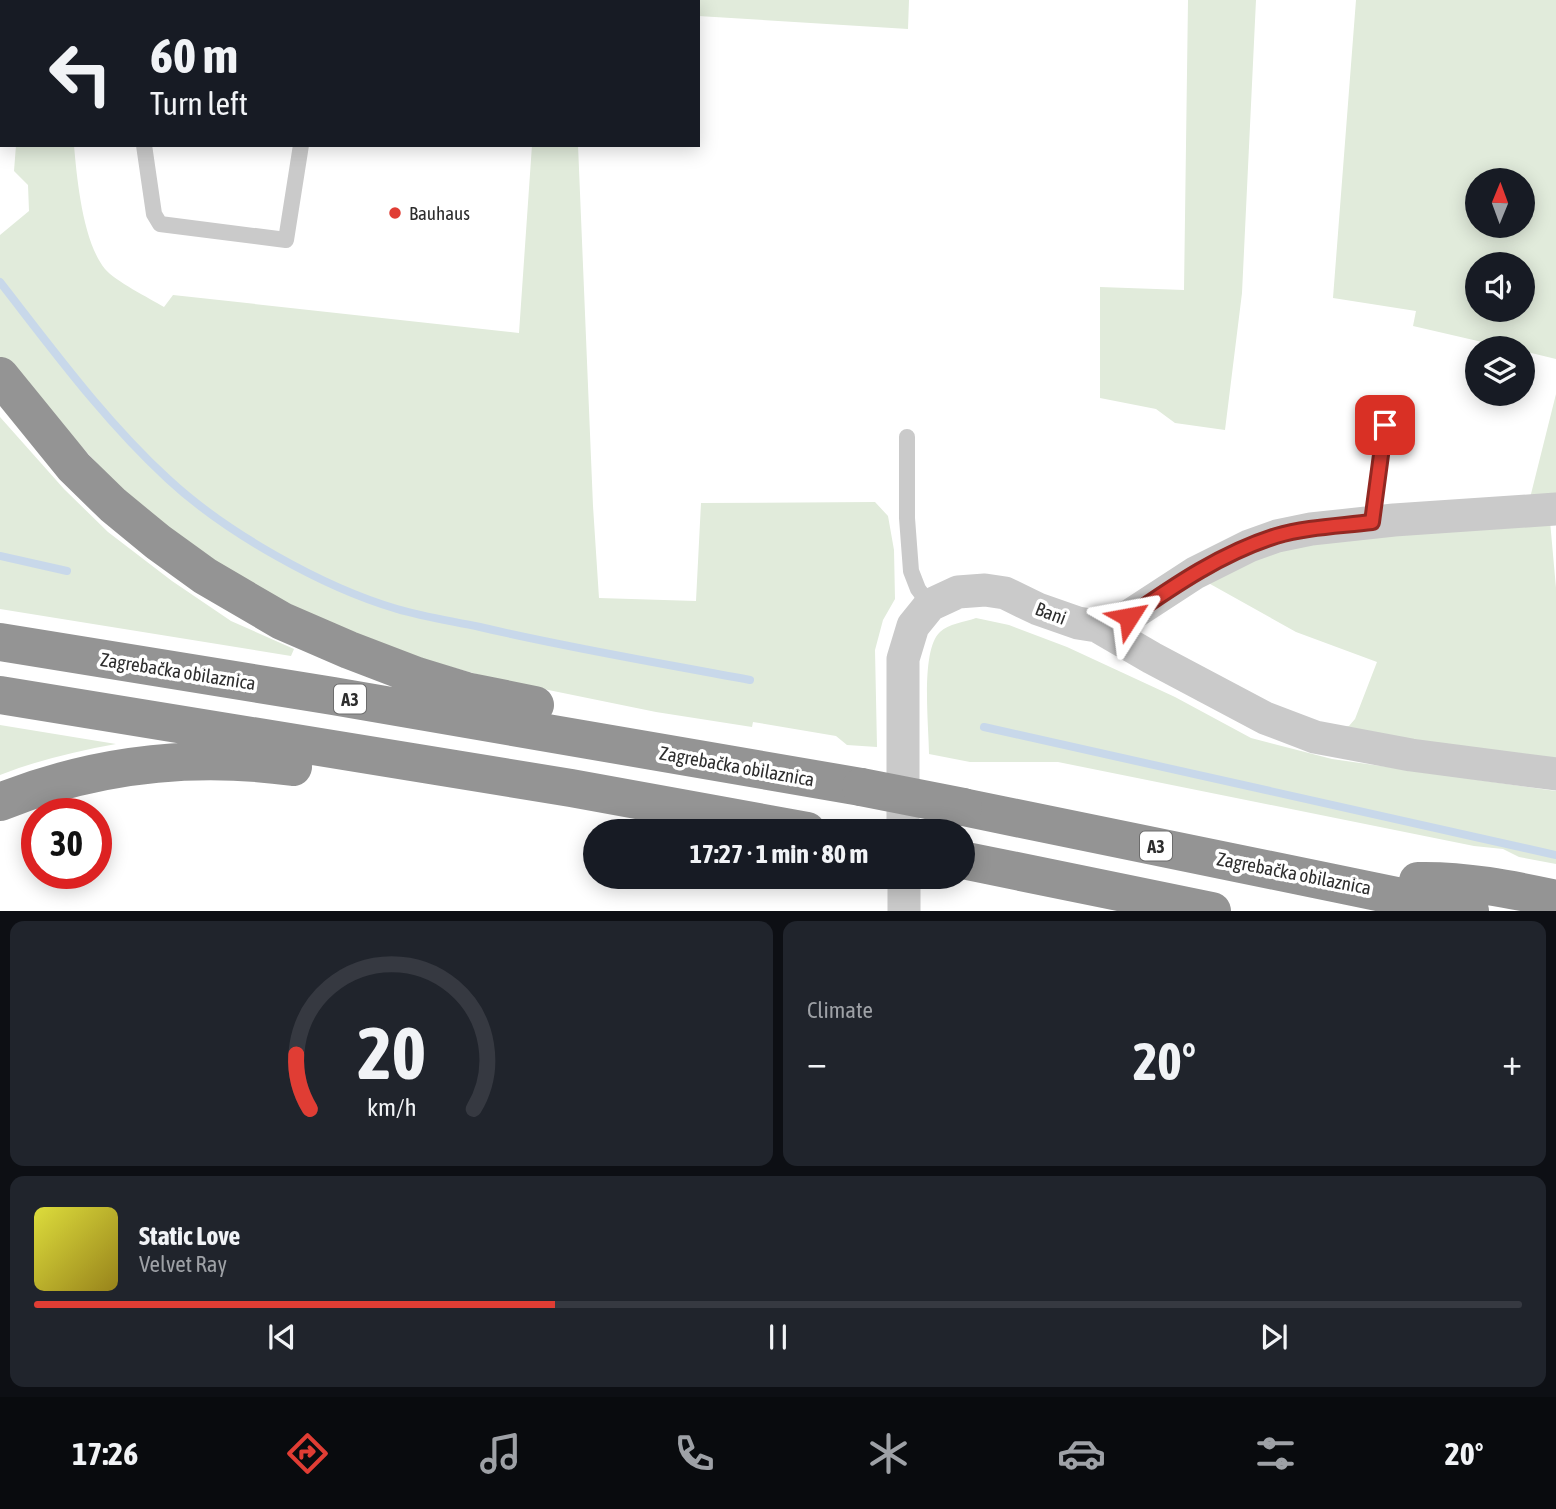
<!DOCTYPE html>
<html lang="en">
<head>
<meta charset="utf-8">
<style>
	body { margin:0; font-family:"Asap Condensed",sans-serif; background:#20242c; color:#f1f3f6; height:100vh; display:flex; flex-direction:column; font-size:26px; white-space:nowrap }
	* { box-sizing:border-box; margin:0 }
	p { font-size:23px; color:#9ea1a6 }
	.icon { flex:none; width:38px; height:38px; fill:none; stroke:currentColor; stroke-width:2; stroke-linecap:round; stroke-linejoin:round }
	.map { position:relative; height:911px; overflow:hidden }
	.panel { display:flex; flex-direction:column; gap:10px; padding:10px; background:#0d0f14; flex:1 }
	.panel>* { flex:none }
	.banner { position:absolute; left:0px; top:0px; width:700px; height:147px; box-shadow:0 4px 18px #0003; background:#171b24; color:#f1f3f6; overflow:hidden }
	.needle { width:46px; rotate:1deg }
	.fabs { position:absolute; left:1465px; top:168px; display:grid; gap:14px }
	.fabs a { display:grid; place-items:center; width:70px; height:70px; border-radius:50%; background:#171b24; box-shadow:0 4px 18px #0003; font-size:35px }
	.speed { position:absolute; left:21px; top:798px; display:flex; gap:14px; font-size:35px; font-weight:700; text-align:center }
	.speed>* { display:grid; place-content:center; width:91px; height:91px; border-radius:50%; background:#171b24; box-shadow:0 4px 18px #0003; line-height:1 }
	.speed .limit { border:10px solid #d22; background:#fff; color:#111 }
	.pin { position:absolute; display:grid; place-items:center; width:60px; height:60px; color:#fff; margin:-30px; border-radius:14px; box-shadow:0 4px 10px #0006 }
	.me { position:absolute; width:77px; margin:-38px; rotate:56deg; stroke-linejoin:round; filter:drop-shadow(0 0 5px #0008) }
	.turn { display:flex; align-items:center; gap:24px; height:147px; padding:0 35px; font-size:32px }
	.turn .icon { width:91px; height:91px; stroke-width:2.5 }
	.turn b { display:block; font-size:49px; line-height:60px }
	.big { font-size:52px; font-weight:700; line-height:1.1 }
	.panel .widget { flex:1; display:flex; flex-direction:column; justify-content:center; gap:10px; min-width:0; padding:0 24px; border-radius:14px; background:#20242c }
	.panel .dial { align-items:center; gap:0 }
	.dial svg { height:182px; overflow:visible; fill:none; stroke:#363941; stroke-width:7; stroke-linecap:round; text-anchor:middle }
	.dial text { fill:#f1f3f6; stroke:none }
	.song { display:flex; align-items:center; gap:21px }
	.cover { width:84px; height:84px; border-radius:10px; background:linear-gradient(135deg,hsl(60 70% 55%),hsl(50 70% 35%)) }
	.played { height:7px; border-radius:4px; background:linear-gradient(90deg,#e03d34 35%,#363941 35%) }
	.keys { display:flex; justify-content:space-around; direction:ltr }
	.heat { display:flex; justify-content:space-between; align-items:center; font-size:38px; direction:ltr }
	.panel .tiles { flex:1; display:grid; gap:10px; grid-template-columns:1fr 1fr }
	.widget:last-child { grid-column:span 2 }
	.trip { position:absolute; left:583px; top:819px; width:392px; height:70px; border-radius:35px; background:#171b24; box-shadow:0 4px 18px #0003; font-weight:700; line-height:70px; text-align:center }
	.tabs { display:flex; height:112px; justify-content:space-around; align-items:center; background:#090b0e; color:#9ea1a6 }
	.tabs .icon { width:49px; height:49px }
	.tabs .active { color:#e03d34 }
	.tabs b { font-size:32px; color:#f1f3f6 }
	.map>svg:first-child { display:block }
	.green { fill:#e1ebdb; fill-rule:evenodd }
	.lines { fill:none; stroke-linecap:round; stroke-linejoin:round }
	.stream { stroke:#c8d8ea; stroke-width:8 }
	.lane { stroke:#cacaca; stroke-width:16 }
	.street { stroke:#cacaca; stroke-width:33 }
	.highway { stroke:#949494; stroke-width:38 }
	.highway-bridge { stroke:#949494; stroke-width:38 }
	.route-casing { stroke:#922822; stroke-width:18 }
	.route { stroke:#e03d34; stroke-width:12 }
	.poi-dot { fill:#e03d34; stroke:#fff; stroke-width:2.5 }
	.labels { text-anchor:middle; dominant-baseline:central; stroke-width:7; stroke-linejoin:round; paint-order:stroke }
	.shield { fill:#fff; stroke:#6c6c6c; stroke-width:2 }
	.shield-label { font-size:18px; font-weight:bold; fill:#2d2d2d }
	.poi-label { font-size:19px; fill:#2d2d2d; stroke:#fff; text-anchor:start }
	.street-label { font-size:19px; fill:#2d2d2d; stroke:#fff }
</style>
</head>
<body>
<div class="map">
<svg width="1556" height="911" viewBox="0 0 1556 911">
	<rect width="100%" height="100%" fill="#fff"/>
	<path class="green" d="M542,0H909L908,29L698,16V2H542Z
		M1188,0H1256L1242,293L1225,430L1175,423L1156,409L1100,398V287L1184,290Z
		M1356,0H1556V359L1523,351L1522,348H1508L1413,326L1416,311L1333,298ZM1477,180H1522V226H1477ZM1477,264H1522V310H1477Z
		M16,145H74C77,180 83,242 105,269C115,281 149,298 164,307L173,295L519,333L532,145H578L593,506L599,598L696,601L701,503L875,502L888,516L894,550L895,599L883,620L875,650L877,747L847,745L836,736L753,722L752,727L656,712L494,679L359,641L240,583L147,517L0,359V235L29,211L28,185L14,171Z
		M1556,394V499L1529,502Z
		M0,417L64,489L108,532L172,581L231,621L294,649L291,656L0,609Z
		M1550,521L1556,588V763L1426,746L1344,727L1349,726L1355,719L1377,662L1296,632L1203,580L1278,547Z
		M976,618L1009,625L1067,647L1175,697L1251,738L1332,759L1556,791V864L1519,857L1503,849L1474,846L1058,762H970L929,754C929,727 920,650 940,632C948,624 965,622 976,618Z
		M0,725L116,744C77,751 38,760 0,775Z"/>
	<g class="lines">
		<path class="stream" d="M0,282C53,350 104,420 168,479C225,532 322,587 397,609C424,617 452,621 480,627C569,648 660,663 750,680
			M0,556L67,571
			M984,727L1556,855"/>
		<path class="lane" d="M139,2V0
			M318,2L319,0
			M0,98H2
			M144,145L154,214L160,224L286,240L301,145
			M907,437V518L911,571L918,589L930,605
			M1372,522L1385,425"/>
		<path class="street" d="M44,2V0
			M0,45H2
			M1097,626L1152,658L1265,718L1315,737L1411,755L1556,774
			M903,831V659L913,626L930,605L958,592L985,590L1005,593L1038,609L1078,623L1097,626L1129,616L1195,573L1249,546L1277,536L1311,529L1394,520L1556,509
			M904,877V911"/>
		<path class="highway" d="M0,376L74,467L113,505L158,542L205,576L282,621L349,650L417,676L466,691L535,705
			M0,642L333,696L861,787
			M0,695L571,788L807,831
			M0,802C95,764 192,753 293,767
			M963,807L1470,911
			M962,860L1212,911
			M1418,881C1465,880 1510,889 1556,899"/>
		<path class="highway-bridge" d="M861,787L963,807"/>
	</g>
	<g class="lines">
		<defs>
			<path id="route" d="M1129,617C1175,585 1222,553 1276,536C1306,527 1340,526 1372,522L1385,425"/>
		</defs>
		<use href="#route" class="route-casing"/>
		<use href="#route" class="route"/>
	</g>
	<circle class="poi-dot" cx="395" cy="213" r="7"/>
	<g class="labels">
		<g class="shield">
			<rect x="334" y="684.5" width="32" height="29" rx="5"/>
			<rect x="1140" y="831.5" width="32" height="29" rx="5"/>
		</g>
		<g class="shield-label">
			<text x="350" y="699">A3</text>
			<text x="1156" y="846">A3</text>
		</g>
		<g class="poi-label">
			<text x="409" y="213">Bauhaus</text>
		</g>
		<g class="street-label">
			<text transform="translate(1051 613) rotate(21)">Bani</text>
			<text transform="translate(178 671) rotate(9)">Zagrebačka obilaznica</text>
			<text transform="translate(737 766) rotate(10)">Zagrebačka obilaznica</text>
			<text transform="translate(1294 873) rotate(11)">Zagrebačka obilaznica</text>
		</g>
	</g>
</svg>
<div class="fabs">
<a><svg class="needle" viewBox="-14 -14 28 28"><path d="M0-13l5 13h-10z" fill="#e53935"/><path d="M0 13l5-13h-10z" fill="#9ea1a6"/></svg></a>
<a><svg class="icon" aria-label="sound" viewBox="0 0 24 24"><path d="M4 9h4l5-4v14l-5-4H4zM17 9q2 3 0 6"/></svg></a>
<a><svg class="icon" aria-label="layers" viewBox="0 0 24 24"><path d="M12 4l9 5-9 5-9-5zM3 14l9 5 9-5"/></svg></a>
</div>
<div class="speed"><div class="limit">30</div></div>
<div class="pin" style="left:1385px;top:425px;background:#d93025"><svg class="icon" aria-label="arrive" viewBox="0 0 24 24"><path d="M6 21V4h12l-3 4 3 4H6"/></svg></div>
<svg class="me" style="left:1129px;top:617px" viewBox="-20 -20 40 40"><path d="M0-17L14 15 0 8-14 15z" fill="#e03d34" stroke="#fff" stroke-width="4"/></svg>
<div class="trip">17:27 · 1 min · 80 m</div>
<div class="banner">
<div class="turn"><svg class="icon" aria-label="left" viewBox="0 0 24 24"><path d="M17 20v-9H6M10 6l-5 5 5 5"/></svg><div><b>60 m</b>Turn left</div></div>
</div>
</div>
<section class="panel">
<div class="tiles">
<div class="widget dial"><svg viewBox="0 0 100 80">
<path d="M14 69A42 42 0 1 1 86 69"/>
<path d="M14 69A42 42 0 0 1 8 45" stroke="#e03d34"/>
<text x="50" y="56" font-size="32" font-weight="700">20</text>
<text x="50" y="72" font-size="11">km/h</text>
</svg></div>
<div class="widget"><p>Climate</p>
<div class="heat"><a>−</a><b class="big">20°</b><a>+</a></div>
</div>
<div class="widget">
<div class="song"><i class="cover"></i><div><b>Static Love</b><p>Velvet Ray</p></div></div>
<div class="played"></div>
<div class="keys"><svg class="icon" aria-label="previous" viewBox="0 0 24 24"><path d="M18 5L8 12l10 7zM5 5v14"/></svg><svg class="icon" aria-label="pause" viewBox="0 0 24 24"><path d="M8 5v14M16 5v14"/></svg><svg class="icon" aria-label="next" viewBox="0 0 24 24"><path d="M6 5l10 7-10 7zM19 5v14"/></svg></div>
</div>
</div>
</section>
<nav class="tabs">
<b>17:26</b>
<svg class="icon active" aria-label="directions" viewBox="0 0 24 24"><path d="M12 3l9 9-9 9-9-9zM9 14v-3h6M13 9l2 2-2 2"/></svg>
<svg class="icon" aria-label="music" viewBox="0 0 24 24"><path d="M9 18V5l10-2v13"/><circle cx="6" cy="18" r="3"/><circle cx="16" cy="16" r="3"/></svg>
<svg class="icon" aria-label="phone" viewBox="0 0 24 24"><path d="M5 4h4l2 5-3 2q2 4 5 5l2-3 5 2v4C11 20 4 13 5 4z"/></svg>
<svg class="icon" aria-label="climate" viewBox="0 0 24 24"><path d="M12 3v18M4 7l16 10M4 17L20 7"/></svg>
<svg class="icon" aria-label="car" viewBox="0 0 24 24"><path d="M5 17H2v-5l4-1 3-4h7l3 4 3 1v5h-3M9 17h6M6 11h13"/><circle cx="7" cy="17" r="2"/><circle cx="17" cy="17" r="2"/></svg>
<svg class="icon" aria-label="filters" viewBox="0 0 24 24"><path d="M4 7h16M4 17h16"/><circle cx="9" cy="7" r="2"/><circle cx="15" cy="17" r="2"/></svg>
<b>20°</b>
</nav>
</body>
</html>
